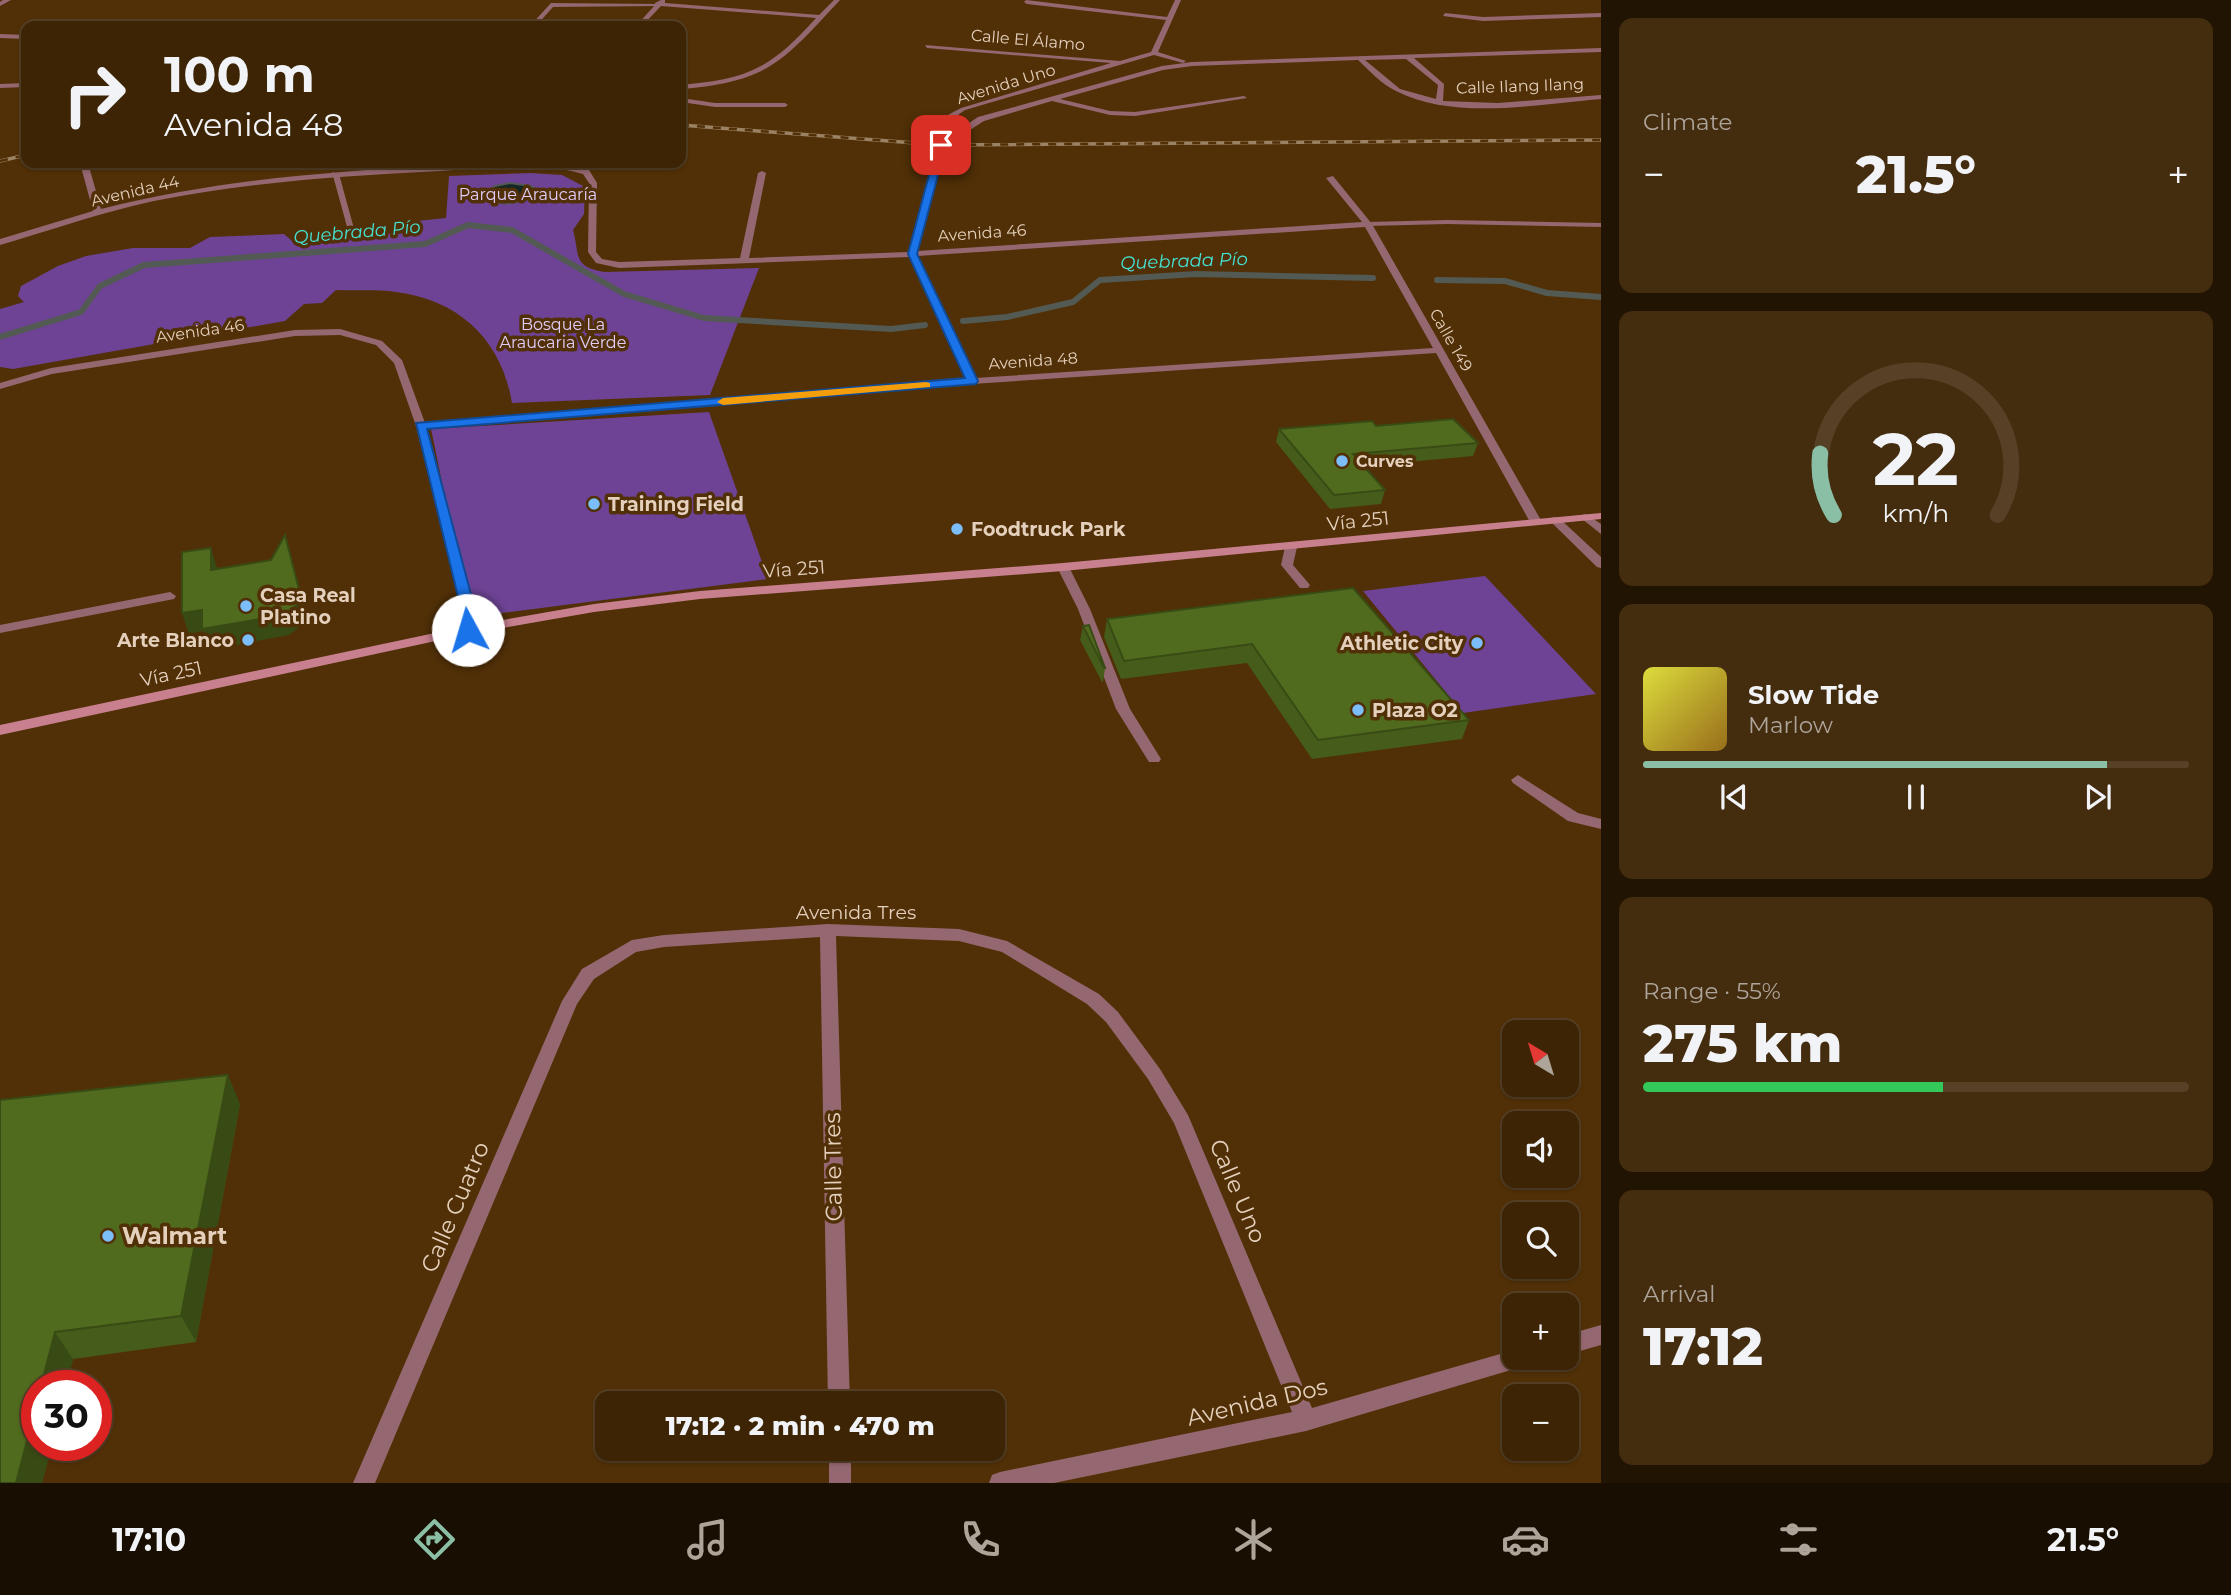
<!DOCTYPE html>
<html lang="en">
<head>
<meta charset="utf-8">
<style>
	body { margin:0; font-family:Montserrat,sans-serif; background:#442c0f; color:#f1f3f6; height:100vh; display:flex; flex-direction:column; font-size:26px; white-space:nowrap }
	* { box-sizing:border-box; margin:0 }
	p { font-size:23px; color:#ada49a }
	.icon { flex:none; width:38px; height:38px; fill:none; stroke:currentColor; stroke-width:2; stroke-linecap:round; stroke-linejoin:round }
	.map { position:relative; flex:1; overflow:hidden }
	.sheet { display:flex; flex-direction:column; gap:18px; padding:18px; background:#221403; width:630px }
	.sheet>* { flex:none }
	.top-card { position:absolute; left:21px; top:21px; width:665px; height:147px; border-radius:14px; box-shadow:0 2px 5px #0004,0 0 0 2px #564127; background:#3d2405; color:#f1f3f6; overflow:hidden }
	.needle { width:46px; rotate:322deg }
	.controls { position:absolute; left:1502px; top:1020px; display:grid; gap:14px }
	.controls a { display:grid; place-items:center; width:77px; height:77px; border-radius:14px; background:#3d2405; box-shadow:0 2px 5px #0004,0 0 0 2px #564127; font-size:35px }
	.speed { position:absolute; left:21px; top:1370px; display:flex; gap:14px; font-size:35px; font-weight:700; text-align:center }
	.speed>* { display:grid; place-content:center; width:91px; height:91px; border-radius:50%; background:#3d2405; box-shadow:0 2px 5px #0004,0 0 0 2px #564127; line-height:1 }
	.speed .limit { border:10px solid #d22; background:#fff; color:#111 }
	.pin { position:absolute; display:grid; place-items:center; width:60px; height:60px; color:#fff; margin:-30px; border-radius:14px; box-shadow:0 4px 10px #0006 }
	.me { position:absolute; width:77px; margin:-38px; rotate:354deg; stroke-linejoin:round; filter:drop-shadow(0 0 5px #0008) }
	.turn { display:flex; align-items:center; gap:24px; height:147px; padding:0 28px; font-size:32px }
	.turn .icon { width:91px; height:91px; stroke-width:2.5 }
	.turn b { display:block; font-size:49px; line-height:60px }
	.big { font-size:52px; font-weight:800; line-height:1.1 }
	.sheet .tile { flex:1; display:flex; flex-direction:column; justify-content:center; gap:10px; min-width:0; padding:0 24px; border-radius:14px; background:#442c0f }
	.sheet .dial { align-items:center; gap:0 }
	.dial svg { height:182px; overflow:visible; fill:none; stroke:#564127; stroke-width:7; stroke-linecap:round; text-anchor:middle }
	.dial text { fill:#f1f3f6; stroke:none }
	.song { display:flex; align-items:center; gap:21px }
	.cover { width:84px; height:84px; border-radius:10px; background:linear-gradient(135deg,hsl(60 70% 55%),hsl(40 70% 35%)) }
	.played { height:7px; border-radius:4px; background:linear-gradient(90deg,#8abfa5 85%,#564127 85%) }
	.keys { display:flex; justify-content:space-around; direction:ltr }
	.heat { display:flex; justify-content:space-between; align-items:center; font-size:38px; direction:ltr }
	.charge { height:10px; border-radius:5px; background:linear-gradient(90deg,#34c759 55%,#564127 0) }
	.trip { position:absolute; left:595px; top:1391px; width:410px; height:70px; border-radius:14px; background:#3d2405; box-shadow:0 2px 5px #0004,0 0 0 2px #564127; font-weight:800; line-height:70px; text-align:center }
	.dock { display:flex; height:112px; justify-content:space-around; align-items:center; background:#180e02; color:#ada49a }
	.dock .icon { width:49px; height:49px }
	.dock .active { color:#8abfa5 }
	.dock b { font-size:32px; color:#f1f3f6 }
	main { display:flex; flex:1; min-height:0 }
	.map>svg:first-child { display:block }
	.green { fill:#6e4395 }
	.water { fill:#142826; stroke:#525a53; stroke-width:2 }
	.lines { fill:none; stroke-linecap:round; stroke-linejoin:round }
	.stream { stroke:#525a53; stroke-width:6 }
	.lane { fill:#956770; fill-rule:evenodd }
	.street { fill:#956770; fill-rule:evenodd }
	.secondary { fill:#c8808f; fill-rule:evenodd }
	.rail-casing { stroke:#9c8264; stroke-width:3.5 }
	.rail { stroke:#513007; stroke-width:2.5; stroke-dasharray:8; stroke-linecap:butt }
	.wall { fill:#465c1a }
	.shaded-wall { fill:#394b15 }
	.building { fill:#516b1e; stroke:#394b15; stroke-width:2 }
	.route { fill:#1a73e8; stroke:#114b97; stroke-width:2 }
	.slow { fill:#f59e0b }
	.poi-dot { fill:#7bbef9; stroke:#513007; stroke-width:2.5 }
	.labels { text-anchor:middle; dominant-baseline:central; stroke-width:7; stroke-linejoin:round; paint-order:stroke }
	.far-street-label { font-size:16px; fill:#e4d0bc; stroke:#513007 }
	.far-park-label { font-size:16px; fill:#e1cdfa; stroke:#513007 }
	.far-poi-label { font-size:16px; font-weight:bold; fill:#e4d0bc; stroke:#513007; text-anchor:start }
	.far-water-label { font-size:18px; font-style:italic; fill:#45e3d5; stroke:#513007 }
	.poi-label { font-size:19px; font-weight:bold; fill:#e4d0bc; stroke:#513007; text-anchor:start }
	.street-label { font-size:19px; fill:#e4d0bc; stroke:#513007 }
	.near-street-label { font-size:23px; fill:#e4d0bc; stroke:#513007 }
	.near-poi-label { font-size:23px; font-weight:bold; fill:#e4d0bc; stroke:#513007; text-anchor:start }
</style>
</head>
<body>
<main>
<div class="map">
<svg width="1601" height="1483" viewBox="0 0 1601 1483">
	<rect width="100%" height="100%" fill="#513007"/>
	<path class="green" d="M531,173L562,175L585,187L584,214L573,230C580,255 572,267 605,272L759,268L710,395L512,403C502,341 460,300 396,292C377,289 356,291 336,290L322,303L304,304L285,321L13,369L0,367V309L24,302L18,296L21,286L58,266L86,256L133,248H190L210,237L284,234L298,246L393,233L417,221L446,218L449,176Z
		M709,412L768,579L470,617L431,429Z
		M1485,576L1596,694L1463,713L1363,591Z"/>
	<path class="water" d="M510,183L531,186L537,191C527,205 495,208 484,195L495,186Z"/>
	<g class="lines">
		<path class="stream" d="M1437,280L1505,281L1547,293L1601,297
			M963,321L1007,317L1073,302L1100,280L1196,274L1373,278
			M0,337L81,312L100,286L144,265L425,244L468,225L512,230L624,294L704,318L891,329L925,325"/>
		<path class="lane" d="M3,0H11L0,6V2Z
			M551,3L655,4L658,6L553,7L536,26H530Z
			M681,98L715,103H785L788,105L785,107H715L681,102Z
			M332,172L339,174L356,236L349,234Z
			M1447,220L1601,223V227L1447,224L1368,226L1364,224L1368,222Z
			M1586,514L1601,524V534L1582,519V515Z
			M1555,517L1559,518L1601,557V568L1597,567L1551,522V518Z
			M1291,543L1297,547L1293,565L1310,585L1308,588H1300L1281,565L1285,547Z
			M1063,563L1069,567L1090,609L1130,709L1161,759L1159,762H1149L1116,709L1078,609L1057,567Z
			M1518,775L1578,813L1601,819V829L1568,821L1513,783L1511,780Z"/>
		<path class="street" d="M661,0H665V3L819,15L834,0H840C783,61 769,82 681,89V85C749,79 771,68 816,18L661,6L642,26H636L655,5V3Z
			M1026,0L1167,17L1175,0H1181L1158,52L1186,61L1183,63L1154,55L965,110L952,119L947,138L978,117L1162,66L1192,62L1601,48V52L1414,58L1444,84L1443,101L1498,103L1601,95V99C1538,104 1454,121 1396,91C1381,84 1370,71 1358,60L1192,66L1163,70L1060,99L1110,111L1135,112L1244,96L1247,98L1135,116L1110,115L1052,101L984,121L945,146L917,251L1362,222L1326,178L1333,176L1372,224L1542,522L1540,524H1532L1530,522L1436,353L972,384L427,429L476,617L474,630L468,634L462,630L464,617L416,426L394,363L376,345L340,335L295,336L52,374L0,389V383L51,368L295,330L340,329L382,341L402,360L425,423L966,378L909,257L619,268L596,263L588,252L589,183L583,174C536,160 488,168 440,171C344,176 248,182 154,201C102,212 52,230 0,245V239L93,211L80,163H88L101,209C210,181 322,172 435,166C485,163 539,156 589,170L597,183L596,252L602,259L619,262L740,258L758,173L762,171L766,173L749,258L908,252L946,116L961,108L1111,63L927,48L925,45L1120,61L1151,52L1166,20L1027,4L1024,2ZM1406,59L1438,85L1436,99L1400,89L1365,60ZM1365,227L1433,348L975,378L917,256Z
			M1445,13L1483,17L1601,13V17L1483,21L1443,16Z
			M432,20L430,23L353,26L356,24Z
			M0,34L26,35V39L0,38Z
			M26,83V87L0,88V84Z
			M170,592L176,596L174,599L0,633V625Z
			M828,924L959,929L1007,941L1099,994L1118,1012L1160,1069L1188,1115L1312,1408L1514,1350V1358H1531L1528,1365L1306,1431L1054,1483H989L992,1475L1000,1472L1292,1412L1174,1123L1148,1079L1106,1022L1087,1004L1002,952L959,941L836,936L850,1404H828L820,937L664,947L636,952L594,979L577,1004L375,1483H353L562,1001L582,969L632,940L664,935Z
			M1601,1325V1345L1566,1355V1335Z
			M829,1449H851V1483H829Z"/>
		<path class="secondary" d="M1601,513V519L1063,571L700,599L594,612L468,634L0,735V725L468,626L594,604L700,591L1063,563Z"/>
		<defs>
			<path id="rail" d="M681,125L941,145L1601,140
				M0,161L26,155"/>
		</defs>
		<use href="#rail" class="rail-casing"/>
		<use href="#rail" class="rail"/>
	</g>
	<path class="wall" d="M1279,429L1478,443L1473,456L1364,466L1385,490L1381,504L1330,509L1276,442Z
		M1353,588L1469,720L1462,739L1312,759L1247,663L1121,679L1104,637L1107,619Z
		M1083,626L1105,668L1103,682H1102L1080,640Z
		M0,1100L240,1104L196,1342L73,1359L66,1386H37L52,1446L42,1483H0Z"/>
	<path class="shaded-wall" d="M285,535L307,622L289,635L209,650L203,631L189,634L182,613L202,610L283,615Z
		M211,548L217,568L218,591L211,570Z
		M228,1075L240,1104L196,1342L181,1316Z
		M55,1332L73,1359L66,1386H41Z
		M37,1402V1446H52L42,1483H16Z"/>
	<path class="building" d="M1453,419L1478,443L1353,454L1385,490L1334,495L1279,429L1372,421L1376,426Z
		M285,535L302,601L283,615L202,629V610L182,613V552L211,548V570L271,560Z
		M1353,588L1469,720L1318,740L1252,644L1124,661L1107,619Z
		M1089,625L1105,668H1104L1083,626Z
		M228,1075L181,1316L55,1332L41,1386H37V1402L16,1483H0V1100Z"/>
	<path class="route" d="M941,143L946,145L917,254L978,381L976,384L427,429L477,617L473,633H463V617L416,423L965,378L908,254L937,145Z"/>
	<path class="slow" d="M926,382L930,383V387L723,405L717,402L723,398Z"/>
	<g class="poi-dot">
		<circle cx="1342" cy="461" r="7"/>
		<circle cx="594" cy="504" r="7"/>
		<circle cx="957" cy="529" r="7"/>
		<circle cx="246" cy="606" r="7"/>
		<circle cx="248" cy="640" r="7"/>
		<circle cx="1477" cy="643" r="7"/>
		<circle cx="1358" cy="710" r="7"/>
		<circle cx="108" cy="1236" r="7"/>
	</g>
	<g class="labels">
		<g class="far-street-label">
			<text transform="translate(1028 40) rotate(5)">Calle El Álamo</text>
			<text transform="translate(1006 84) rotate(-17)">Avenida Uno</text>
			<text transform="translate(1520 86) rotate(-2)">Calle Ilang Ilang</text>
			<text transform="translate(135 191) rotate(-13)">Avenida 44</text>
			<text transform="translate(982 233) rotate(-4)">Avenida 46</text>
			<text transform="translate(200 331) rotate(-8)">Avenida 46</text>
			<text transform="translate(1451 340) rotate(60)">Calle 149</text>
			<text transform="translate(1033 361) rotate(-4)">Avenida 48</text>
		</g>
		<g class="far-park-label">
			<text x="528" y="194">Parque Araucaría</text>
			<text x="563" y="324">Bosque La<tspan x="563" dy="18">Araucaria Verde</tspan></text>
		</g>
		<g class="far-poi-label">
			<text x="1356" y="461">Curves</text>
		</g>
		<g class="far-water-label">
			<text transform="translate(357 232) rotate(-5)">Quebrada Pío</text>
			<text transform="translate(1184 261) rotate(-2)">Quebrada Pío</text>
		</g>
		<g class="poi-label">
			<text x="608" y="504">Training Field</text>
			<text x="971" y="529">Foodtruck Park</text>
			<text x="260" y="595">Casa Real<tspan x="260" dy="22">Platino</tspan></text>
			<text x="234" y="640" text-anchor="end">Arte Blanco</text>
			<text x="1463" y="643" text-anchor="end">Athletic City</text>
			<text x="1372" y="710">Plaza O2</text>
		</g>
		<g class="street-label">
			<text transform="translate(1358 521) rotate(-6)">Vía 251</text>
			<text transform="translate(794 569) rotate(-4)">Vía 251</text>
			<text transform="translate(171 674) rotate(-12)">Vía 251</text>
			<text x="856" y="912">Avenida Tres</text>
		</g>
		<g class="near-street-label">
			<text transform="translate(833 1167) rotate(-91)">Calle Tres</text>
			<text transform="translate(1238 1191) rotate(67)">Calle Uno</text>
			<text transform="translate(455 1207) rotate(-67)">Calle Cuatro</text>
			<text transform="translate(1257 1402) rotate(-13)">Avenida Dos</text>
		</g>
		<g class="near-poi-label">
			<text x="122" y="1236">Walmart</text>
		</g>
	</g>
</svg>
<div class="controls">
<a><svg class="needle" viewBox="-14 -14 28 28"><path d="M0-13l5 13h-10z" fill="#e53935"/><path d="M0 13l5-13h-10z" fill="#ada49a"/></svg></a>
<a><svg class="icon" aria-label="sound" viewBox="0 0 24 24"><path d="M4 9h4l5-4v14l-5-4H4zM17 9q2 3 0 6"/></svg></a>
<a><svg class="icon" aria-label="search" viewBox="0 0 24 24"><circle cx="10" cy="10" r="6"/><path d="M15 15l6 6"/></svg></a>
<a>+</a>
<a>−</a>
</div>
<div class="speed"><div class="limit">30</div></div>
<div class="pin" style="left:941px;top:145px;background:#d93025"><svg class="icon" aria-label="arrive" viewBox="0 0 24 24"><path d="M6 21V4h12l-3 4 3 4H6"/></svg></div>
<svg class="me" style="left:468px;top:630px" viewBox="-20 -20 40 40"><circle r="19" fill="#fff"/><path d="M0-13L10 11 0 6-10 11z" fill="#1a73e8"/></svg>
<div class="trip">17:12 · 2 min · 470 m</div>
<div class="top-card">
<div class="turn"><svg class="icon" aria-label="right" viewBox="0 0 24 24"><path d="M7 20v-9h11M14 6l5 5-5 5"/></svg><div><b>100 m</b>Avenida 48</div></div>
</div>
</div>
<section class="sheet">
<div class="tile"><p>Climate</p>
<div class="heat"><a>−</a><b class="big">21.5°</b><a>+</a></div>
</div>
<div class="tile dial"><svg viewBox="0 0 100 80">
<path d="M14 69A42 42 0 1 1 86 69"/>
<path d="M14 69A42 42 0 0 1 8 42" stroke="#8abfa5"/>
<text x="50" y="56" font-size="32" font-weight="700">22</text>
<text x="50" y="72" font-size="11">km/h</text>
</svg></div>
<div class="tile">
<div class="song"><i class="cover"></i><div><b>Slow Tide</b><p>Marlow</p></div></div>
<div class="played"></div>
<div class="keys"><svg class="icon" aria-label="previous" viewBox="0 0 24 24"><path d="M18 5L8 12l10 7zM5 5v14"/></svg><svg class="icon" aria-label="pause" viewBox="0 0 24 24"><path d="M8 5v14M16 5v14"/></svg><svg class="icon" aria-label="next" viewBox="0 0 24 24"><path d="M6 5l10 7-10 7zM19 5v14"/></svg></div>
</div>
<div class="tile"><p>Range · 55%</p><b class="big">275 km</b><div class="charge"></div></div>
<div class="tile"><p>Arrival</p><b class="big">17:12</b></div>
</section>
</main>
<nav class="dock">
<b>17:10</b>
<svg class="icon active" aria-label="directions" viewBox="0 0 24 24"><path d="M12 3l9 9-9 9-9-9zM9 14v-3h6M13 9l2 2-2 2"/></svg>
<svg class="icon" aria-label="music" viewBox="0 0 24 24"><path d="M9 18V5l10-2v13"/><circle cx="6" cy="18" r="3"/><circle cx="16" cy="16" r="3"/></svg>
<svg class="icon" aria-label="phone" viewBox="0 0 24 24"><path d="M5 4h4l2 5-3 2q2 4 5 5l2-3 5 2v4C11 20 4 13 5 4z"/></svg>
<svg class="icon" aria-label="climate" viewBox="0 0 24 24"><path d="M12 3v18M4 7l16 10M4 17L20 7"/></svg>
<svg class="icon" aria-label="car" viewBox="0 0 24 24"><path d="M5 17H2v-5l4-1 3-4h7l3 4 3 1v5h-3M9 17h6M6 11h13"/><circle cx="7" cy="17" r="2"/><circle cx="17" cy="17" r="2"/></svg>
<svg class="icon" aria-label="filters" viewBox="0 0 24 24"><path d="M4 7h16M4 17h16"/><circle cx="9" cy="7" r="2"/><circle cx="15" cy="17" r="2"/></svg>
<b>21.5°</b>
</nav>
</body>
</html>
